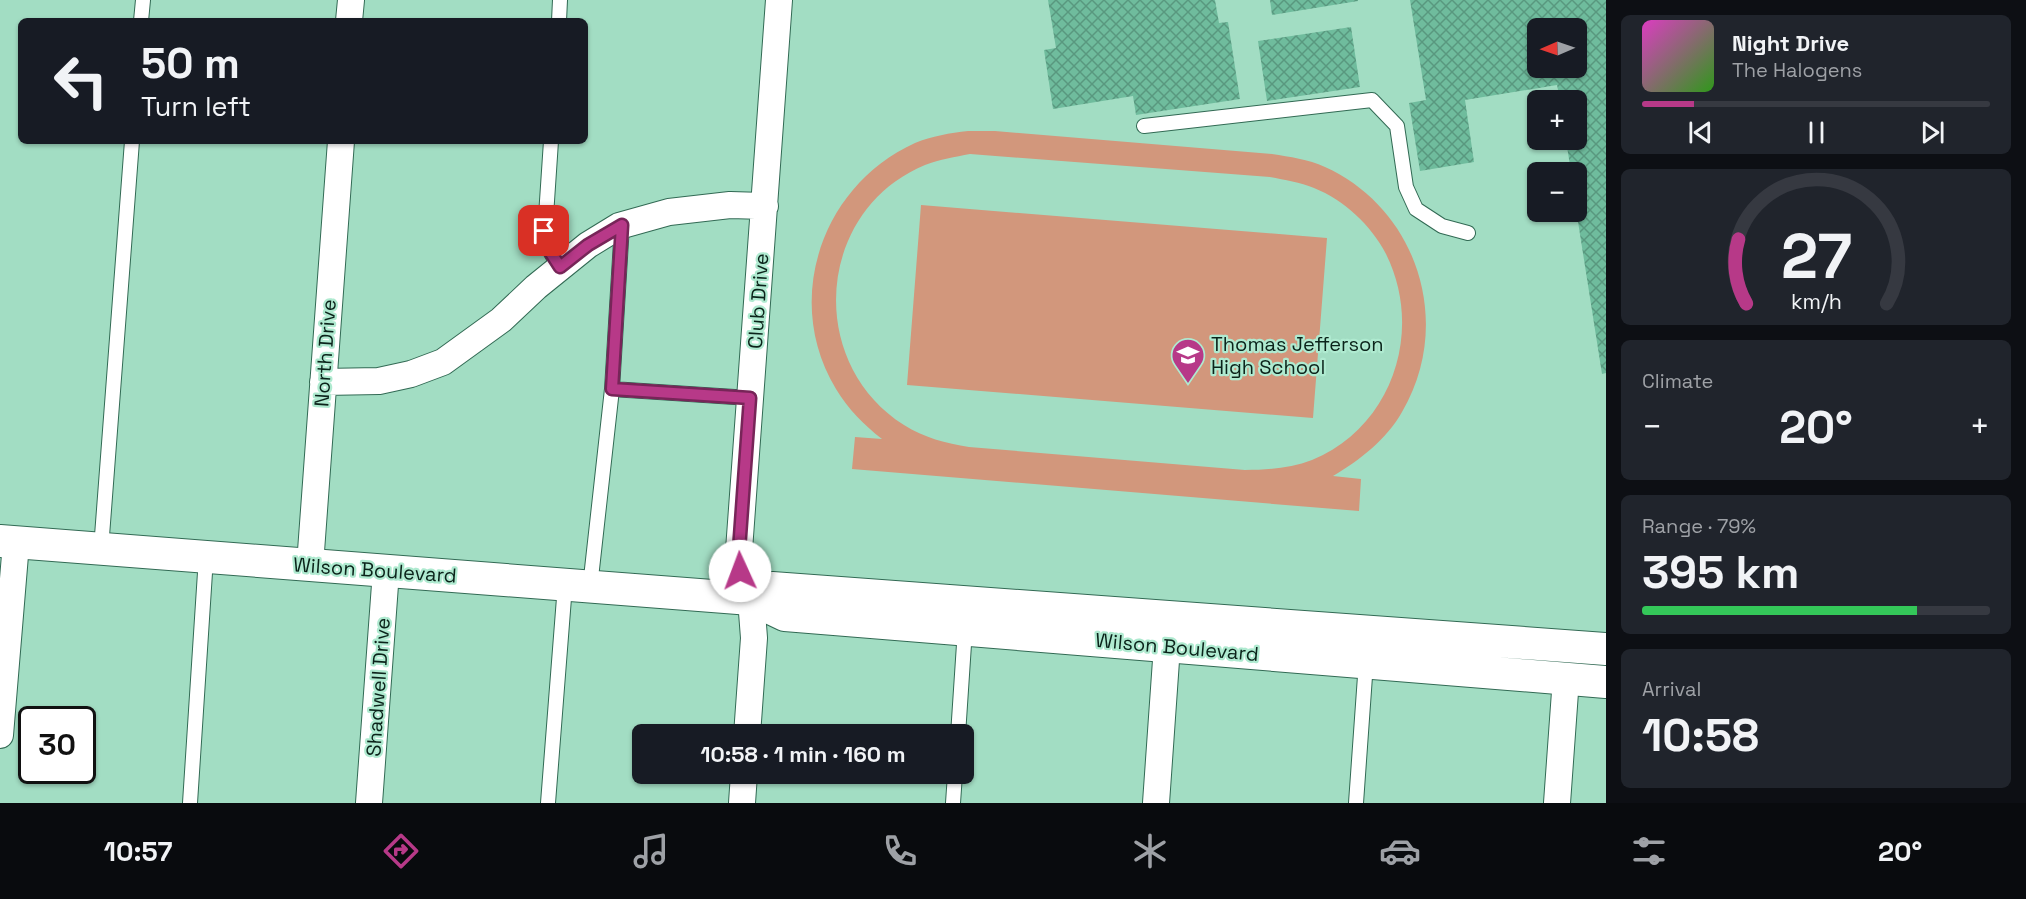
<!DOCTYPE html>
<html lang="en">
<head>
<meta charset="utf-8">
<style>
	body { margin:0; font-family:"Space Grotesk",sans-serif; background:#20242c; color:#f1f3f6; height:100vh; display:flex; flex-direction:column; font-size:22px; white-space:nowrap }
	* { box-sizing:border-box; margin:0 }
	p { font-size:20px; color:#9ea1a6 }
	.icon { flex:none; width:33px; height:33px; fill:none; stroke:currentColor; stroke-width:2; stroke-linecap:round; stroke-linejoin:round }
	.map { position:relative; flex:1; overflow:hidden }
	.panel { display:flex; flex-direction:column; gap:15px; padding:15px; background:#0d0f14; width:420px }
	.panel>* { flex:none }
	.hud { position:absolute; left:18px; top:18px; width:570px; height:126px; border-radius:9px; box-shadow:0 2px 4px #0004; background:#171b24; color:#f1f3f6; overflow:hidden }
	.needle { width:39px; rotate:268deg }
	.buttons { position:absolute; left:1527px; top:18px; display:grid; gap:12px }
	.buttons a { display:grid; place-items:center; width:60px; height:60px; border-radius:9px; background:#171b24; box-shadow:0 2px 4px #0004; font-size:30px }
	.speed { position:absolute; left:18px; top:706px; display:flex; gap:12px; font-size:30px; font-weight:700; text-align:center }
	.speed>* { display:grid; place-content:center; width:78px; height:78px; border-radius:50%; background:#171b24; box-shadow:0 2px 4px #0004; line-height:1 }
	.speed .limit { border:3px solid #111; border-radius:9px; background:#fff; color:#111 }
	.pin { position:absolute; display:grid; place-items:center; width:51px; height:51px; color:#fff; margin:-26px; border-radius:12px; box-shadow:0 3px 9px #0006 }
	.me { position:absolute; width:66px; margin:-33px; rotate:358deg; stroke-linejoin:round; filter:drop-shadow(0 0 4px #0008) }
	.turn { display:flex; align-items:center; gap:21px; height:126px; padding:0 24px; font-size:27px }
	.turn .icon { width:78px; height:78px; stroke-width:2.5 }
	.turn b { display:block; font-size:42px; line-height:51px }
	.big { font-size:45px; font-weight:700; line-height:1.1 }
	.panel .card { flex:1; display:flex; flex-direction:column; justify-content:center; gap:9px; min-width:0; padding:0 21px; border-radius:9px; background:#20242c }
	.panel .dial { align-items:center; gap:0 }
	.dial svg { height:156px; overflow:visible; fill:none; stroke:#363941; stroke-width:7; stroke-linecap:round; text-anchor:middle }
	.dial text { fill:#f1f3f6; stroke:none }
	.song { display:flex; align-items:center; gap:18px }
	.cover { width:72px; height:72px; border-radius:9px; background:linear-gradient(135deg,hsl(310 70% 55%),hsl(110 70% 35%)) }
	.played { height:6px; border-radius:3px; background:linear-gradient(90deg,#b73988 15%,#363941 15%) }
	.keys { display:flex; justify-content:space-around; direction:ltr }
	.heat { display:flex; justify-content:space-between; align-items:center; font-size:33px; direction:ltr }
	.charge { height:9px; border-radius:4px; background:linear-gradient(90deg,#34c759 79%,#363941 0) }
	.trip { position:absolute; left:632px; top:724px; width:342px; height:60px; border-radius:9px; background:#171b24; box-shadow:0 2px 4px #0004; font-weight:700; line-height:60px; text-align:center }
	.tab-bar { display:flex; height:96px; justify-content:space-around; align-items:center; background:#090b0e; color:#9ea1a6 }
	.tab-bar .icon { width:42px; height:42px }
	.tab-bar .selected { color:#b73988 }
	.tab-bar b { font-size:27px; color:#f1f3f6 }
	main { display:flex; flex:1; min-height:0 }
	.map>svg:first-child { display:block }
	.green { fill:#d2977c; fill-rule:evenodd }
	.building { fill:url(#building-cross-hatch); fill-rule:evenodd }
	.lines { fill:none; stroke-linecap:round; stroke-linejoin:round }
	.service-casing { stroke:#326a54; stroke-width:16 }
	.minor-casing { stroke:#326a54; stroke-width:28 }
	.tertiary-casing { stroke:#326a54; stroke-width:34 }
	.service { stroke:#fff; stroke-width:14 }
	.minor { stroke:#fff; stroke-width:26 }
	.tertiary { stroke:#fff; stroke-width:32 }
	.route-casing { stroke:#772558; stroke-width:15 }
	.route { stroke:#b73988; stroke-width:10 }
	.labels { text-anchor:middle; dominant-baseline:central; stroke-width:4.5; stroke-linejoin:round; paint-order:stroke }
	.street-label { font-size:20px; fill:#0b231a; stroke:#afead0 }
	.poi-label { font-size:20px; fill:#0b231a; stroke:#afead0; text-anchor:start }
</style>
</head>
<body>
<main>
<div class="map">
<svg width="1606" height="803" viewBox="0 0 1606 803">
	<defs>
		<pattern id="building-cross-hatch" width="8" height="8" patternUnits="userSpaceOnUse" patternTransform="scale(1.5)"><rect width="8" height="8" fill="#6fbc9d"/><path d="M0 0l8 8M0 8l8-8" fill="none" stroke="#59987f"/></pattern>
	</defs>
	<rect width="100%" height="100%" fill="#a2ddc3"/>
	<path class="green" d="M968,131H995L1272,154C1290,157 1308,159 1325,167C1418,209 1454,324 1402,412C1386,440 1360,460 1333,476L1361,479L1359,511L852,469L855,437L882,439C864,425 848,409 836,389C782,300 822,185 915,143C932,136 950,133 968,131ZM970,154L1270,177C1285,180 1300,182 1314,188C1344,200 1371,225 1386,254C1424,330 1393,427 1312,460C1291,468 1269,470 1245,470L969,447C946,443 924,438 904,425C805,362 816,210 925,165C940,159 955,157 970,154Z
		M921,205L1327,238L1313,418L907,385Z"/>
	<path class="building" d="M1048,0H1215L1219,23L1228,22L1240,99L1136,115L1133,96L1053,109L1044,50L1056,48Z
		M1270,0H1358V1L1272,15Z
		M1410,0H1606V373L1602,374L1576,209V172H1571L1566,140H1576V100H1560L1557,85L1465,100L1474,162L1420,171L1409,103L1426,100ZM1538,28H1576V68H1538Z
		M1351,27L1360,87L1267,101L1258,41Z"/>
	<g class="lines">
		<defs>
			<path id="service" d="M141,21L143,0
				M559,21L560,0
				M1144,126L1372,100L1397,126L1406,187L1416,209L1442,226L1468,233
				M551,141L545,231L551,253L560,268
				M612,389L622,225
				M101,549L132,141
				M590,587L612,389L750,398
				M958,735L965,629
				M190,803L206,557
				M548,803L565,585
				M953,803L955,774
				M1356,803L1366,662"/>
			<path id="minor" d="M349,21L351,0
				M323,382L379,381L411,374L443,362L501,320L536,287L588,245L619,226L669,212L730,205L765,206
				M310,565L341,141
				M0,735L16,543
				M747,735L754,638L751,599L740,571L739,550L779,0
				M369,803L386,571
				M742,803L744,774
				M1156,803L1167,646
				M1557,803L1566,678"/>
			<path id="tertiary" d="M0,541L751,599L785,615L1606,682
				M751,599L772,588L1606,649"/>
		</defs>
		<use href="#service" class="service-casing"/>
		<use href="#minor" class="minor-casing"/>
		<use href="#tertiary" class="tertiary-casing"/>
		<use href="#service" class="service"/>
		<use href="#minor" class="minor"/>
		<use href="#tertiary" class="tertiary"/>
	</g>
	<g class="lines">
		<defs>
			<path id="route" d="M544,231L551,253L560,267L588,245L622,225L612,389L750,398L739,550L740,571"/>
		</defs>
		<use href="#route" class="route-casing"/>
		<use href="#route" class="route"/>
	</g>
	<defs>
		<symbol id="school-pin" viewBox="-11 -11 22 30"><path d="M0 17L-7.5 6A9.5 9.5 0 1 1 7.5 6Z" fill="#b73988" stroke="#afead0"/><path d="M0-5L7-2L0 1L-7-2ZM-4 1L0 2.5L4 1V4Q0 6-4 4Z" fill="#fff"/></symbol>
	</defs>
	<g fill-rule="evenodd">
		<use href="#school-pin" x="1169" y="336" width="38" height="52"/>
	</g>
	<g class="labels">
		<g class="street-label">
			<text transform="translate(758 301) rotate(-86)">Club Drive</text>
			<text transform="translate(325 353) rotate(-86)">North Drive</text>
			<text transform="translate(375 570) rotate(4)">Wilson Boulevard</text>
			<text transform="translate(1177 647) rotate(5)">Wilson Boulevard</text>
			<text transform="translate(378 687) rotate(-86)">Shadwell Drive</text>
		</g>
		<g class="poi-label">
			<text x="1211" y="344">Thomas Jefferson<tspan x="1211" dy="23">High School</tspan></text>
		</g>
	</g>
</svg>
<div class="buttons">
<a><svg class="needle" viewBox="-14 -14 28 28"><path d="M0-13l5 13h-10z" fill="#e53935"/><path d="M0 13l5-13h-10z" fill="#9ea1a6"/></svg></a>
<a>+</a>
<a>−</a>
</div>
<div class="speed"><div class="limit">30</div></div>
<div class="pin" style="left:544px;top:231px;background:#d93025"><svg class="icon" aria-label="arrive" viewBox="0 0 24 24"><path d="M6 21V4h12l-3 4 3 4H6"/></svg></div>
<svg class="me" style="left:740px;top:571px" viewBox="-20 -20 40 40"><circle r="19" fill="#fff"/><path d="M0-13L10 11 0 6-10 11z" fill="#b73988"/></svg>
<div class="trip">10:58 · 1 min · 160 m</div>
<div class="hud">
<div class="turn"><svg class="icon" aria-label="left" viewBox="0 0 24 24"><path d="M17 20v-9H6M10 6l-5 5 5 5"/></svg><div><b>50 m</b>Turn left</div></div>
</div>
</div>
<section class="panel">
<div class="card">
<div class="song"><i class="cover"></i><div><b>Night Drive</b><p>The Halogens</p></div></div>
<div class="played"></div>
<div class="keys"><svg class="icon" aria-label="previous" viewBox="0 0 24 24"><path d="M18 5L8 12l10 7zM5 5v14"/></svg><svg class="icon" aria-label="pause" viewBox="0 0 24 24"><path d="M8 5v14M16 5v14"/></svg><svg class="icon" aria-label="next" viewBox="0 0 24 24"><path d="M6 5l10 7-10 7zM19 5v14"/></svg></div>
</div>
<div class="card dial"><svg viewBox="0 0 100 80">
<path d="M14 69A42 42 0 1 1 86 69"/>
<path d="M14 69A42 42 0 0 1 10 36" stroke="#b73988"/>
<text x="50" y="56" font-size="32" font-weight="700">27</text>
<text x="50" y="72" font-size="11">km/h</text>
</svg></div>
<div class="card"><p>Climate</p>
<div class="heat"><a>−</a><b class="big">20°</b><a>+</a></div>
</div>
<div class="card"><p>Range · 79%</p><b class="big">395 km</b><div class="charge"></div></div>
<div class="card"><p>Arrival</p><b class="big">10:58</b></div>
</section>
</main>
<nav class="tab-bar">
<b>10:57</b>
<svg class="icon selected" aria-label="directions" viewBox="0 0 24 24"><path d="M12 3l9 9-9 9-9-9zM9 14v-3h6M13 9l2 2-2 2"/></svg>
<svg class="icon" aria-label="music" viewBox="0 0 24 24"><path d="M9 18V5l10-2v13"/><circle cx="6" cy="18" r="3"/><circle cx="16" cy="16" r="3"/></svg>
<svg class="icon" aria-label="phone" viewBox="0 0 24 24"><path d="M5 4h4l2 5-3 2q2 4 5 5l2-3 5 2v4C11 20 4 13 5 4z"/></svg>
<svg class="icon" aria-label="climate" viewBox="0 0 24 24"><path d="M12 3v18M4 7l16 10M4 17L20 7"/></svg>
<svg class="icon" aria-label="car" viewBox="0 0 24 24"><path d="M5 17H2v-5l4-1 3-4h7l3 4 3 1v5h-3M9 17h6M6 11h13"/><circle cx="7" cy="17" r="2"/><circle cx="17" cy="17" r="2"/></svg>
<svg class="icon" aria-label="filters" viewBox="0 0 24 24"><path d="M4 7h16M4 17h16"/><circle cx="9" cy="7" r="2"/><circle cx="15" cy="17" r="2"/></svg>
<b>20°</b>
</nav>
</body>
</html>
